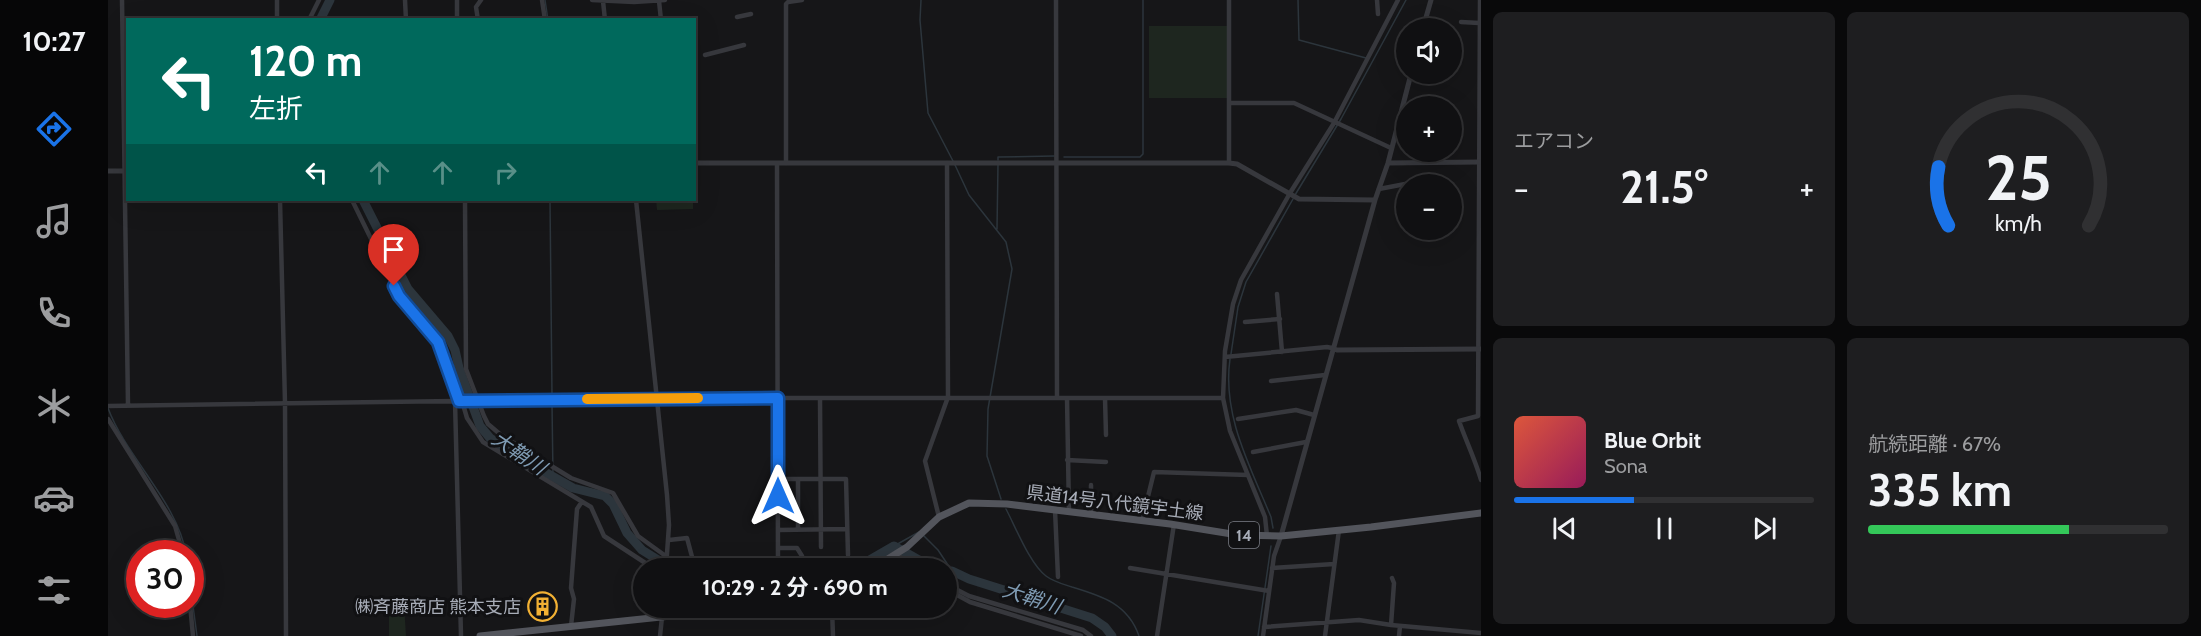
<!DOCTYPE html>
<html lang="ja">
<head>
<meta charset="utf-8">
<style>
	body { margin:0; font-family:Cabin,"Noto Sans JP",sans-serif; background:#1e1e20; color:#f1f3f6; height:100vh; display:flex; flex-direction:column; font-size:22px; white-space:nowrap }
	* { box-sizing:border-box; margin:0 }
	p { font-size:20px; color:#9c9d9f }
	.icon { flex:none; width:33px; height:33px; fill:none; stroke:currentColor; stroke-width:2; stroke-linecap:round; stroke-linejoin:round }
	.map { position:relative; flex:1; overflow:hidden }
	.panel { display:flex; flex-direction:column; gap:12px; padding:12px; background:#09090a; width:720px }
	.panel>* { flex:none }
	.hud { position:absolute; left:18px; top:18px; width:570px; height:183px; border-radius:0px; box-shadow:0 6px 24px #0002,0 0 0 2px #303032; background:#00695c; color:#fff; overflow:hidden }
	.tools { position:absolute; left:1288px; top:18px; display:grid; gap:12px }
	.tools a { display:grid; place-items:center; width:66px; height:66px; border-radius:50%; background:#101012; box-shadow:0 6px 24px #0002,0 0 0 2px #303032; font-size:30px }
	.speed { position:absolute; left:18px; top:540px; display:flex; gap:12px; font-size:30px; font-weight:700; text-align:center }
	.speed>* { display:grid; place-content:center; width:78px; height:78px; border-radius:50%; background:#101012; box-shadow:0 6px 24px #0002,0 0 0 2px #303032; line-height:1 }
	.speed .limit { border:9px solid #d22; background:#fff; color:#111 }
	.pin { position:absolute; display:grid; place-items:center; width:51px; height:51px; color:#fff; margin:-62px -26px; border-radius:50% 50% 50% 0; rotate:-45deg; box-shadow:0 0 6px #0007 }
	.pin .icon { rotate:45deg }
	.me { position:absolute; width:66px; margin:-33px; rotate:0deg; stroke-linejoin:round; filter:drop-shadow(0 0 4px #0008) }
	.turn { display:flex; align-items:center; gap:21px; height:126px; padding:0 24px; font-size:27px }
	.turn .icon { width:78px; height:78px; stroke-width:2.5 }
	.turn b { display:block; font-size:42px; line-height:51px }
	.lanes { display:flex; align-items:center; height:57px; padding:0 24px; background:#0003; justify-content:center; gap:30px; direction:ltr }
	.lanes .off { opacity:.35 }
	.big { font-size:45px; font-weight:700; line-height:1.1 }
	.panel .widget { flex:1; display:flex; flex-direction:column; justify-content:center; gap:9px; min-width:0; padding:0 21px; border-radius:9px; background:#1e1e20 }
	.panel .dial { align-items:center; gap:0 }
	.dial svg { height:156px; overflow:visible; fill:none; stroke:#303032; stroke-width:7; stroke-linecap:round; text-anchor:middle }
	.dial text { fill:#f1f3f6; stroke:none }
	.song { display:flex; align-items:center; gap:18px }
	.cover { width:72px; height:72px; border-radius:9px; background:linear-gradient(135deg,hsl(10 70% 55%),hsl(330 70% 35%)) }
	.played { height:6px; border-radius:3px; background:linear-gradient(90deg,#1a73e8 40%,#303032 40%) }
	.keys { display:flex; justify-content:space-around; direction:ltr }
	.heat { display:flex; justify-content:space-between; align-items:center; font-size:33px; direction:ltr }
	.charge { height:9px; border-radius:4px; background:linear-gradient(90deg,#34c759 67%,#303032 0) }
	.panel .tiles { flex:1; display:grid; gap:12px; grid-template-columns:repeat(2,1fr) }
	.trip { position:absolute; left:525px; top:558px; width:324px; height:60px; border-radius:30px; background:#101012; box-shadow:0 6px 24px #0002,0 0 0 2px #303032; font-weight:700; line-height:60px; text-align:center }
	main { display:flex; flex:1; min-height:0 }
	.tabs { display:flex; flex-direction:column; width:108px; justify-content:space-around; align-items:center; background:#060607; color:#9c9d9f }
	.tabs .icon { width:42px; height:42px }
	.tabs .active { color:#1a73e8 }
	.tabs b { font-size:27px; color:#f1f3f6 }
	.map>svg:first-child { display:block }
	.green { fill:#1e261f }
	.lines { fill:none; stroke-linecap:round; stroke-linejoin:round }
	.stream { stroke:#2c353c; stroke-width:1.5 }
	.river { stroke:#2c353c; stroke-width:9 }
	.minor { stroke:#37383d; stroke-width:4.5 }
	.tertiary { stroke:#37383d; stroke-width:5 }
	.primary { stroke:#53555c; stroke-width:7 }
	.route-casing { stroke:#114b97; stroke-width:15 }
	.route { stroke:#1a73e8; stroke-width:10 }
	.slow { stroke:#f59e0b; stroke-width:10 }
	.labels { text-anchor:middle; dominant-baseline:central; stroke-width:6; stroke-linejoin:round; paint-order:stroke }
	.shield { fill:#111113; stroke:#7b7e86; stroke-width:1.5 }
	.shield-label { font-size:16px; font-weight:bold; fill:#a8adb8 }
	.street-label { font-size:18px; fill:#a8adb8; stroke:#111113 }
	.poi-label { font-size:18px; fill:#a8adb8; stroke:#111113; text-anchor:end }
	.water-label { font-size:20px; font-style:italic; fill:#7f9bb3; stroke:#111113 }
</style>
</head>
<body>
<main>
<nav class="tabs">
<b>10:27</b>
<svg class="icon active" aria-label="directions" viewBox="0 0 24 24"><path d="M12 3l9 9-9 9-9-9zM9 14v-3h6M13 9l2 2-2 2"/></svg>
<svg class="icon" aria-label="music" viewBox="0 0 24 24"><path d="M9 18V5l10-2v13"/><circle cx="6" cy="18" r="3"/><circle cx="16" cy="16" r="3"/></svg>
<svg class="icon" aria-label="phone" viewBox="0 0 24 24"><path d="M5 4h4l2 5-3 2q2 4 5 5l2-3 5 2v4C11 20 4 13 5 4z"/></svg>
<svg class="icon" aria-label="climate" viewBox="0 0 24 24"><path d="M12 3v18M4 7l16 10M4 17L20 7"/></svg>
<svg class="icon" aria-label="car" viewBox="0 0 24 24"><path d="M5 17H2v-5l4-1 3-4h7l3 4 3 1v5h-3M9 17h6M6 11h13"/><circle cx="7" cy="17" r="2"/><circle cx="17" cy="17" r="2"/></svg>
<svg class="icon" aria-label="filters" viewBox="0 0 24 24"><path d="M4 7h16M4 17h16"/><circle cx="9" cy="7" r="2"/><circle cx="15" cy="17" r="2"/></svg>
</nav>
<div class="map">
<svg width="1373" height="636" viewBox="0 0 1373 636">
	<rect width="100%" height="100%" fill="#161618"/>
	<path class="green" d="M1041,26H1120V98H1041Z
		M535,200H585V209L549,210L548,200Z
		M296,604L298,636H281V605Z"/>
	<g class="lines">
		<path class="stream" d="M437,0L440,20
			M813,0L812,20L820,113L845,161
			M1190,0L1191,40L1258,58
			M956,157H1032L1035,154V0
			M890,160V157L946,156
			M847,165L861,195L898,242L904,269L880,409L879,456L893,499
			M1187,195L1233,119L1298,0
			M442,200L444,395
			M889,229L890,164
			M1123,354L1130,307L1138,282L1185,199
			M1122,359C1114,415 1142,466 1163,517L1165,528
			M444,404L445,476
			M0,408C18,457 70,503 78,554
			M898,509C908,528 922,564 938,576C946,582 955,584 964,587C994,596 1020,604 1031,636
			M815,535L830,550L844,571
			M786,546L811,532
			M82,583L89,636
			M1150,636L1163,546"/>
		<path class="river" d="M212,20L222,0
			M255,200L300,289L340,336L347,350L351,368L372,426L382,438L412,458L465,488L497,496L505,504L519,533L534,550L563,568
			M748,568L786,546L825,568
			M838,571H844L861,579L984,618L997,627L1004,636"/>
		<path class="minor" d="M14,0L20,405
			M169,0V20
			M297,0L298,20
			M349,0V20
			M434,0L437,20
			M484,0L526,2L557,0
			M948,0L949,397
			M1121,0V163
			M1269,0L1270,14
			M1372,0L1370,416L1351,421C1358,441 1367,459 1373,480
			M495,1L497,20
			M551,1L553,20
			M629,17L643,14
			M201,20L211,0
			M370,20L368,7L373,0
			M1353,22L1371,23
			M597,55L636,45
			M1121,103H1186L1283,148
			M586,149L587,140
			M678,163V4L680,2L694,0
			M669,164L670,568
			M1271,189L1313,181
			M172,200L177,403L178,636
			M244,200L291,296L330,342L351,401
			M357,200L358,369L376,416L380,424L393,435L463,478L505,493L530,536L559,557
			M528,200L559,495L561,525L558,568
			M1169,294L1174,352
			M1137,322L1172,319
			M1117,357L1219,347L1224,348
			M1163,381L1217,375
			M712,398L713,547
			M959,398L961,512
			M997,398L998,435
			M347,401L353,636
			M354,401L359,418L375,442L483,507L496,536L545,568
			M0,406L548,398H1115
			M0,419L67,526L75,554
			M1130,419L1188,410L1206,415
			M1145,452L1198,442
			M959,460L998,462
			M670,479H738L740,555
			M947,510L950,577
			M983,515V485
			M831,517L817,461L840,397L839,163
			M1034,521L1046,472L1140,475
			M690,529V479
			M670,530L739,529
			M1159,536L1157,517L1122,431L1115,398L1117,351L1125,304L1133,280L1182,193L1226,123L1290,0
			M561,540L579,538L587,568
			M670,548H689L694,556L693,568
			M789,555L811,568
			M780,560L784,568
			M1022,568L1161,591
			M1164,568L1226,564
			M1284,578L1286,583L1283,625L1373,633
			M838,584L861,596L975,630L983,636
			M838,589L862,602L973,636
			M82,604L85,636
			M724,608L725,636
			M791,608L792,612
			M463,626L466,599L463,588L469,509L473,503
			M1156,627L1251,620L1283,625
			M552,636L555,608
			M1049,636L1066,524
			M1155,636L1166,556L1173,536
			M1217,636L1231,530
			M1291,636L1292,626"/>
		<path class="tertiary" d="M1315,28L1323,0
			M586,163H1121L1129,164L1191,199L1267,200
			M1280,163L1373,162
			M0,171H20
			M1224,348L1229,350L1373,349
			M1173,536L1267,200L1280,163L1303,74"/>
		<path class="primary" d="M765,568L799,547L831,517L861,503L899,504L1062,524L1130,535L1173,536L1263,527L1373,513
			M372,636L639,608"/>
	</g>
	<g class="lines">
		<defs>
			<path id="route" d="M286,286L291,296L330,342L351,401L670,398V496"/>
		</defs>
		<use href="#route" class="route-casing"/>
		<use href="#route" class="route"/>
		<path class="slow" d="M479,399L590,398"/>
	</g>
	<defs>
		<symbol id="building-ring" viewBox="-11 -11 22 22"><circle r="9.5" fill="#111113" stroke="#f2b134" stroke-width="1.5"/><path d="M-4-6H4V6H1V3H-1V6H-4ZM-2.5-4.3h1.7v1.8h-1.7ZM.8-4.3h1.7v1.8H.8ZM-2.5-1h1.7V.8h-1.7ZM.8-1h1.7V.8H.8Z" fill="#f2b134"/></symbol>
	</defs>
	<g fill-rule="evenodd">
		<use href="#building-ring" x="418" y="590" width="33" height="33"/>
	</g>
	<g class="labels">
		<rect class="shield" x="1121" y="522" width="30" height="26" rx="4.5"/>
		<g class="shield-label">
			<text x="1136" y="535">14</text>
		</g>
		<g class="street-label">
			<text transform="translate(1007 503) rotate(7)">県道14号八代鏡宇土線</text>
		</g>
		<g class="poi-label">
			<text x="413" y="607">㈱斉藤商店 熊本支店</text>
		</g>
		<g class="water-label">
			<text transform="translate(411 453) rotate(34)">大鞘川</text>
			<text transform="translate(924 598) rotate(18)">大鞘川</text>
		</g>
	</g>
</svg>
<div class="tools">
<a><svg class="icon" aria-label="sound" viewBox="0 0 24 24"><path d="M4 9h4l5-4v14l-5-4H4zM17 9q2 3 0 6"/></svg></a>
<a>+</a>
<a>−</a>
</div>
<div class="speed"><div class="limit">30</div></div>
<div class="pin" style="left:286px;top:286px;background:#d93025"><svg class="icon" aria-label="arrive" viewBox="0 0 24 24"><path d="M6 21V4h12l-3 4 3 4H6"/></svg></div>
<svg class="me" style="left:670px;top:496px" viewBox="-20 -20 40 40"><path d="M0-17L14 15 0 8-14 15z" fill="#1a73e8" stroke="#fff" stroke-width="4"/></svg>
<div class="trip">10:29 · 2 分 · 690 m</div>
<div class="hud">
<div class="turn"><svg class="icon" aria-label="left" viewBox="0 0 24 24"><path d="M17 20v-9H6M10 6l-5 5 5 5"/></svg><div><b>120 m</b>左折</div></div>
<div class="lanes"><svg class="icon" aria-label="left" viewBox="0 0 24 24"><path d="M17 20v-9H6M10 6l-5 5 5 5"/></svg><svg class="icon off" aria-label="ahead" viewBox="0 0 24 24"><path d="M12 20V5M6 11l6-6 6 6"/></svg><svg class="icon off" aria-label="ahead" viewBox="0 0 24 24"><path d="M12 20V5M6 11l6-6 6 6"/></svg><svg class="icon off" aria-label="right" viewBox="0 0 24 24"><path d="M7 20v-9h11M14 6l5 5-5 5"/></svg></div>
</div>
</div>
<section class="panel">
<div class="tiles">
<div class="widget"><p>エアコン</p>
<div class="heat"><a>−</a><b class="big">21.5°</b><a>+</a></div>
</div>
<div class="widget dial"><svg viewBox="0 0 100 80">
<path d="M14 69A42 42 0 1 1 86 69"/>
<path d="M14 69A42 42 0 0 1 9 39" stroke="#1a73e8"/>
<text x="50" y="56" font-size="32" font-weight="700">25</text>
<text x="50" y="72" font-size="11">km/h</text>
</svg></div>
<div class="widget">
<div class="song"><i class="cover"></i><div><b>Blue Orbit</b><p>Sona</p></div></div>
<div class="played"></div>
<div class="keys"><svg class="icon" aria-label="previous" viewBox="0 0 24 24"><path d="M18 5L8 12l10 7zM5 5v14"/></svg><svg class="icon" aria-label="pause" viewBox="0 0 24 24"><path d="M8 5v14M16 5v14"/></svg><svg class="icon" aria-label="next" viewBox="0 0 24 24"><path d="M6 5l10 7-10 7zM19 5v14"/></svg></div>
</div>
<div class="widget"><p>航続距離 · 67%</p><b class="big">335 km</b><div class="charge"></div></div>
</div>
</section>
</main>
</body>
</html>
